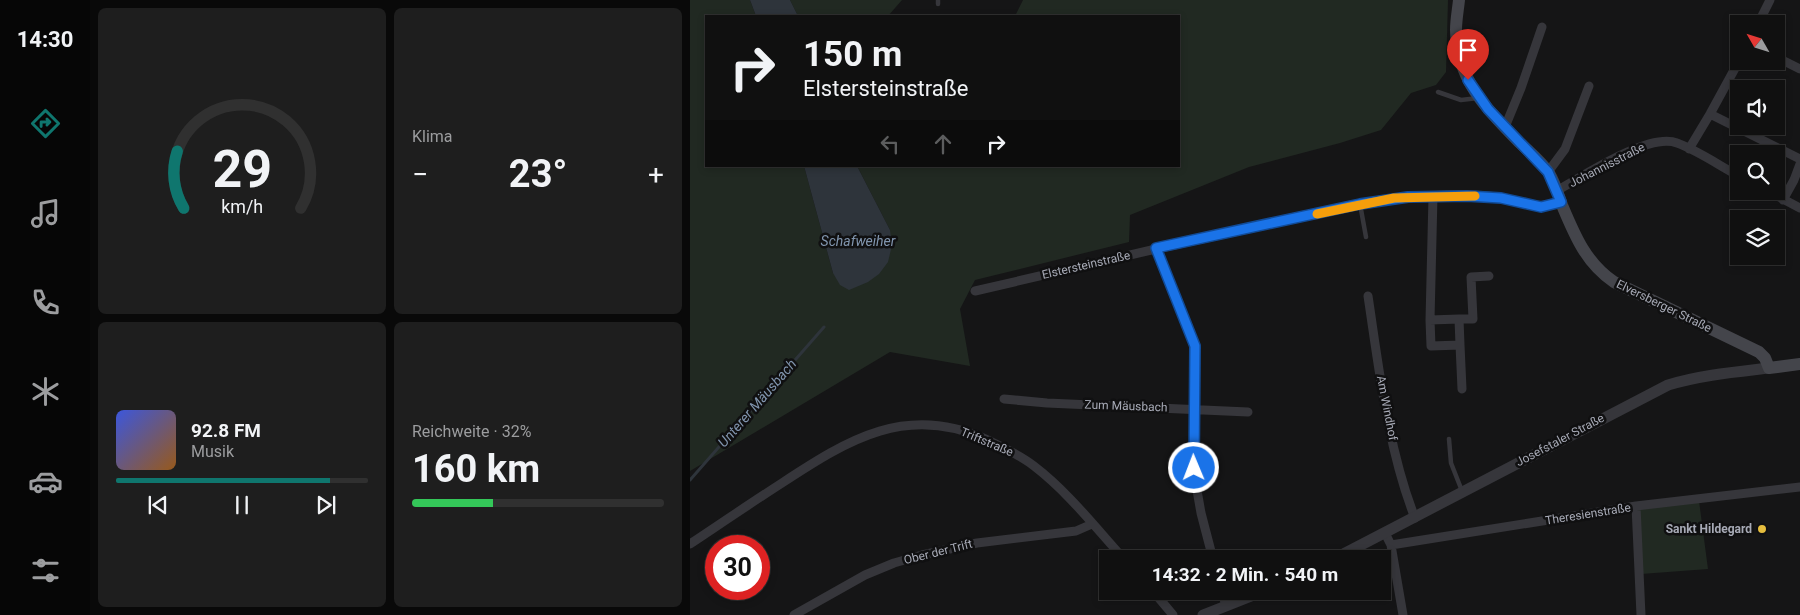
<!DOCTYPE html>
<html lang="de">
<head>
<meta charset="utf-8">
<style>
	body { margin:0; font-family:Roboto,sans-serif; background:#1e1e1e; color:#f1f3f6; height:100vh; display:flex; flex-direction:column; font-size:19px; white-space:nowrap }
	* { box-sizing:border-box; margin:0 }
	p { font-size:16px; color:#9c9d9f }
	.icon { flex:none; width:28px; height:28px; fill:none; stroke:currentColor; stroke-width:2; stroke-linecap:round; stroke-linejoin:round }
	.map { position:relative; flex:1; overflow:hidden }
	.panel { display:flex; flex-direction:column; gap:8px; padding:8px; background:#090909; width:600px }
	.panel>* { flex:none }
	.hud { position:absolute; left:15px; top:15px; width:475px; height:152px; border-radius:0px; box-shadow:0 2px 8px #0003,0 0 0 1px #303030; background:#101010; color:#f1f3f6; overflow:hidden }
	.needle { width:32px; rotate:309deg }
	.tools { position:absolute; left:1040px; top:15px; display:grid; gap:10px }
	.tools a { display:grid; place-items:center; width:55px; height:55px; border-radius:0px; background:#101010; box-shadow:0 2px 8px #0003,0 0 0 1px #303030; font-size:25px }
	.speed { position:absolute; left:15px; top:535px; display:flex; gap:10px; font-size:25px; font-weight:700; text-align:center }
	.speed>* { display:grid; place-content:center; width:65px; height:65px; border-radius:50%; background:#101010; box-shadow:0 2px 8px #0003,0 0 0 1px #303030; line-height:1 }
	.speed .limit { border:8px solid #d22; background:#fff; color:#111 }
	.pin { position:absolute; display:grid; place-items:center; width:42px; height:42px; color:#fff; margin:-51px -21px; border-radius:50% 50% 50% 0; rotate:-45deg; box-shadow:0 0 5px #0007 }
	.pin .icon { rotate:45deg }
	.me { position:absolute; width:55px; margin:-28px; rotate:359deg; stroke-linejoin:round; filter:drop-shadow(0 0 4px #0008) }
	.turn { display:flex; align-items:center; gap:18px; height:105px; padding:0 15px; font-size:22px }
	.turn .icon { width:65px; height:65px; stroke-width:2.5 }
	.turn b { display:block; font-size:35px; line-height:42px }
	.lanes { display:flex; align-items:center; height:48px; padding:0 15px; background:#0003; justify-content:center; gap:25px; direction:ltr }
	.lanes .off { opacity:.35 }
	.big { font-size:38px; font-weight:700; line-height:1.1 }
	.panel .widget { flex:1; display:flex; flex-direction:column; justify-content:center; gap:8px; min-width:0; padding:0 18px; border-radius:8px; background:#1e1e1e }
	.panel .dial { align-items:center; gap:0 }
	.dial svg { height:130px; overflow:visible; fill:none; stroke:#303030; stroke-width:7; stroke-linecap:round; text-anchor:middle }
	.dial text { fill:#f1f3f6; stroke:none }
	.song { display:flex; align-items:center; gap:15px }
	.cover { width:60px; height:60px; border-radius:8px; background:linear-gradient(135deg,hsl(230 70% 55%),hsl(30 70% 35%)) }
	.played { height:5px; border-radius:2px; background:linear-gradient(90deg,#0f766e 85%,#303030 85%) }
	.keys { display:flex; justify-content:space-around; direction:ltr }
	.heat { display:flex; justify-content:space-between; align-items:center; font-size:28px; direction:ltr }
	.charge { height:8px; border-radius:4px; background:linear-gradient(90deg,#34c759 32%,#303030 0) }
	.panel .tiles { flex:1; display:grid; gap:8px; grid-template-columns:repeat(2,1fr) }
	.trip { position:absolute; left:409px; top:550px; width:292px; height:50px; border-radius:0px; background:#101010; box-shadow:0 2px 8px #0003,0 0 0 1px #303030; font-weight:700; line-height:50px; text-align:center }
	main { display:flex; flex:1; min-height:0 }
	.dock { display:flex; flex-direction:column; width:90px; justify-content:space-around; align-items:center; background:#060606; color:#9c9d9f }
	.dock .icon { width:35px; height:35px }
	.dock .on { color:#0f766e }
	.dock b { font-size:22px; color:#f1f3f6 }
	.map>svg:first-child { display:block }
	.green { fill:#212922 }
	.water { fill:#2e343b }
	.lines { fill:none; stroke-linecap:round; stroke-linejoin:round }
	.stream { stroke:#2e343b; stroke-width:3 }
	.service { stroke:#36363b; stroke-width:4.5 }
	.minor { stroke:#36363b; stroke-width:9 }
	.tertiary { stroke:#36363b; stroke-width:11 }
	.secondary { stroke:#44454b; stroke-width:12 }
	.route-casing { stroke:#114b97; stroke-width:12 }
	.route { stroke:#1a73e8; stroke-width:9 }
	.slow { stroke:#f59e0b; stroke-width:9 }
	.poi-dot { fill:#e5bd3e; stroke:#101011; stroke-width:2 }
	.labels { text-anchor:middle; dominant-baseline:central; stroke-width:5; stroke-linejoin:round; paint-order:stroke }
	.street-label { font-size:12px; fill:#a7aab6; stroke:#101011 }
	.poi-label { font-size:12px; font-weight:bold; fill:#a7aab6; stroke:#101011; text-anchor:end }
	.water-label { font-size:14px; font-style:italic; fill:#8195ae; stroke:#101011 }
</style>
</head>
<body>
<main>
<nav class="dock">
<b>14:30</b>
<svg class="icon on" aria-label="directions" viewBox="0 0 24 24"><path d="M12 3l9 9-9 9-9-9zM9 14v-3h6M13 9l2 2-2 2"/></svg>
<svg class="icon" aria-label="music" viewBox="0 0 24 24"><path d="M9 18V5l10-2v13"/><circle cx="6" cy="18" r="3"/><circle cx="16" cy="16" r="3"/></svg>
<svg class="icon" aria-label="phone" viewBox="0 0 24 24"><path d="M5 4h4l2 5-3 2q2 4 5 5l2-3 5 2v4C11 20 4 13 5 4z"/></svg>
<svg class="icon" aria-label="climate" viewBox="0 0 24 24"><path d="M12 3v18M4 7l16 10M4 17L20 7"/></svg>
<svg class="icon" aria-label="car" viewBox="0 0 24 24"><path d="M5 17H2v-5l4-1 3-4h7l3 4 3 1v5h-3M9 17h6M6 11h13"/><circle cx="7" cy="17" r="2"/><circle cx="17" cy="17" r="2"/></svg>
<svg class="icon" aria-label="filters" viewBox="0 0 24 24"><path d="M4 7h16M4 17h16"/><circle cx="9" cy="7" r="2"/><circle cx="15" cy="17" r="2"/></svg>
</nav>
<section class="panel">
<div class="tiles">
<div class="widget dial"><svg viewBox="0 0 100 80">
<path d="M14 69A42 42 0 1 1 86 69"/>
<path d="M14 69A42 42 0 0 1 10 34" stroke="#0f766e"/>
<text x="50" y="56" font-size="32" font-weight="700">29</text>
<text x="50" y="72" font-size="11">km/h</text>
</svg></div>
<div class="widget"><p>Klima</p>
<div class="heat"><a>−</a><b class="big">23°</b><a>+</a></div>
</div>
<div class="widget">
<div class="song"><i class="cover"></i><div><b>92.8 FM</b><p>Musik</p></div></div>
<div class="played"></div>
<div class="keys"><svg class="icon" aria-label="previous" viewBox="0 0 24 24"><path d="M18 5L8 12l10 7zM5 5v14"/></svg><svg class="icon" aria-label="pause" viewBox="0 0 24 24"><path d="M8 5v14M16 5v14"/></svg><svg class="icon" aria-label="next" viewBox="0 0 24 24"><path d="M6 5l10 7-10 7zM19 5v14"/></svg></div>
</div>
<div class="widget"><p>Reichweite · 32%</p><b class="big">160 km</b><div class="charge"></div></div>
</div>
</section>
<div class="map">
<svg width="1110" height="615" viewBox="0 0 1110 615">
	<rect width="100%" height="100%" fill="#151516"/>
	<path class="green" d="M0,0H60L66,16H16V166H114L143,273L200,230L167,166H489V16H325L333,0H758L756,72L746,85L721,93L691,130L650,143L559,167L440,215L439,242L285,280L270,309L280,366L200,352L0,471Z
		M100,0H212L198,16H108Z
		M1009,501L1018,569L951,574L947,508Z"/>
	<path class="water" d="M60,0H100L108,16H66Z
		M114,166H167L200,230L202,245L198,262L189,274L178,282L159,290L150,285L143,273Z"/>
	<g class="lines">
		<path class="stream" d="M0,480L134,327"/>
		<path class="service" d="M248,4V0
			M748,92L771,100L788,98
			M670,204L676,237
			M759,439L761,463L772,491"/>
		<path class="minor" d="M1068,24L1080,0
			M1086,57L1110,69
			M1020,114L1110,159
			M815,127L831,88L852,27
			M999,149L1020,114L1049,61
			M858,172L875,149L899,86
			M868,190C893,176 959,132 987,143C1007,150 1030,166 1049,176
			M1078,191L1110,208
			M743,196L740,320L741,346L770,345L772,389
			M1093,200L1104,180L1110,164
			M466,249L505,346L504,457L505,479L511,513L523,559
			M285,291L466,249L691,200C723,196 768,193 799,196C829,199 840,211 871,202
			M678,296C689,369 698,449 725,518
			M769,319H783L781,277L799,276
			M740,320L769,319L770,345
			M314,399L357,403L558,412
			M946,506L951,615
			M695,533L701,545L713,615
			M0,544C30,524 61,503 92,483C159,439 217,403 298,440C314,448 330,455 344,466C378,492 405,527 434,559
			M701,545L946,506L1110,487
			M463,591L483,615
			M532,591L536,606
			M104,615L175,575L204,563L232,555L287,543L386,531L402,524"/>
		<path class="tertiary" d="M644,559L978,385C1011,375 1045,372 1079,368
			M513,615L574,591"/>
		<path class="secondary" d="M769,0C768,10 766,20 766,30C767,79 795,108 827,140C838,151 851,161 859,173C865,183 868,194 872,205C885,236 896,263 924,282L1069,352L1075,358L1079,368L1110,364"/>
	</g>
	<g class="lines">
		<defs>
			<path id="route" d="M504,468L505,346L466,248L670,204L718,197L777,196L811,198L851,207L871,202L858,172L798,109L778,80"/>
		</defs>
		<use href="#route" class="route-casing"/>
		<use href="#route" class="route"/>
		<path class="slow" d="M627,214L704,198L785,196"/>
	</g>
	<circle class="poi-dot" cx="1072" cy="529" r="5"/>
	<g class="labels">
		<g class="street-label">
			<text transform="translate(917 165) rotate(-27)">Johannisstraße</text>
			<text transform="translate(396 265) rotate(-13)">Elstersteinstraße</text>
			<text transform="translate(974 306) rotate(26)">Elversberger Straße</text>
			<text transform="translate(436 406) rotate(2)">Zum Mäusbach</text>
			<text transform="translate(697 408) rotate(79)">Am Windhof</text>
			<text transform="translate(870 440) rotate(-28)">Josefstaler Straße</text>
			<text transform="translate(297 442) rotate(23)">Triftstraße</text>
			<text transform="translate(898 514) rotate(-9)">Theresienstraße</text>
			<text transform="translate(248 552) rotate(-14)">Ober der Trift</text>
		</g>
		<g class="poi-label">
			<text x="1062" y="529">Sankt Hildegard</text>
		</g>
		<g class="water-label">
			<text x="168" y="241">Schafweiher</text>
			<text transform="translate(67 403) rotate(-49)">Unterer Mäusbach</text>
		</g>
	</g>
</svg>
<div class="tools">
<a><svg class="needle" viewBox="-14 -14 28 28"><path d="M0-13l5 13h-10z" fill="#e53935"/><path d="M0 13l5-13h-10z" fill="#9c9d9f"/></svg></a>
<a><svg class="icon" aria-label="sound" viewBox="0 0 24 24"><path d="M4 9h4l5-4v14l-5-4H4zM17 9q2 3 0 6"/></svg></a>
<a><svg class="icon" aria-label="search" viewBox="0 0 24 24"><circle cx="10" cy="10" r="6"/><path d="M15 15l6 6"/></svg></a>
<a><svg class="icon" aria-label="layers" viewBox="0 0 24 24"><path d="M12 4l9 5-9 5-9-5zM3 14l9 5 9-5"/></svg></a>
</div>
<div class="speed"><div class="limit">30</div></div>
<div class="pin" style="left:778px;top:80px;background:#d93025"><svg class="icon" aria-label="arrive" viewBox="0 0 24 24"><path d="M6 21V4h12l-3 4 3 4H6"/></svg></div>
<svg class="me" style="left:504px;top:468px" viewBox="-20 -20 40 40"><circle r="17" fill="#1a73e8" stroke="#fff" stroke-width="3"/><path d="M0-11L8 9 0 5-8 9z" fill="#fff"/></svg>
<div class="trip">14:32 · 2 Min. · 540 m</div>
<div class="hud">
<div class="turn"><svg class="icon" aria-label="right" viewBox="0 0 24 24"><path d="M7 20v-9h11M14 6l5 5-5 5"/></svg><div><b>150 m</b>Elstersteinstraße</div></div>
<div class="lanes"><svg class="icon off" aria-label="left" viewBox="0 0 24 24"><path d="M17 20v-9H6M10 6l-5 5 5 5"/></svg><svg class="icon off" aria-label="ahead" viewBox="0 0 24 24"><path d="M12 20V5M6 11l6-6 6 6"/></svg><svg class="icon" aria-label="right" viewBox="0 0 24 24"><path d="M7 20v-9h11M14 6l5 5-5 5"/></svg></div>
</div>
</div>
</main>
</body>
</html>
